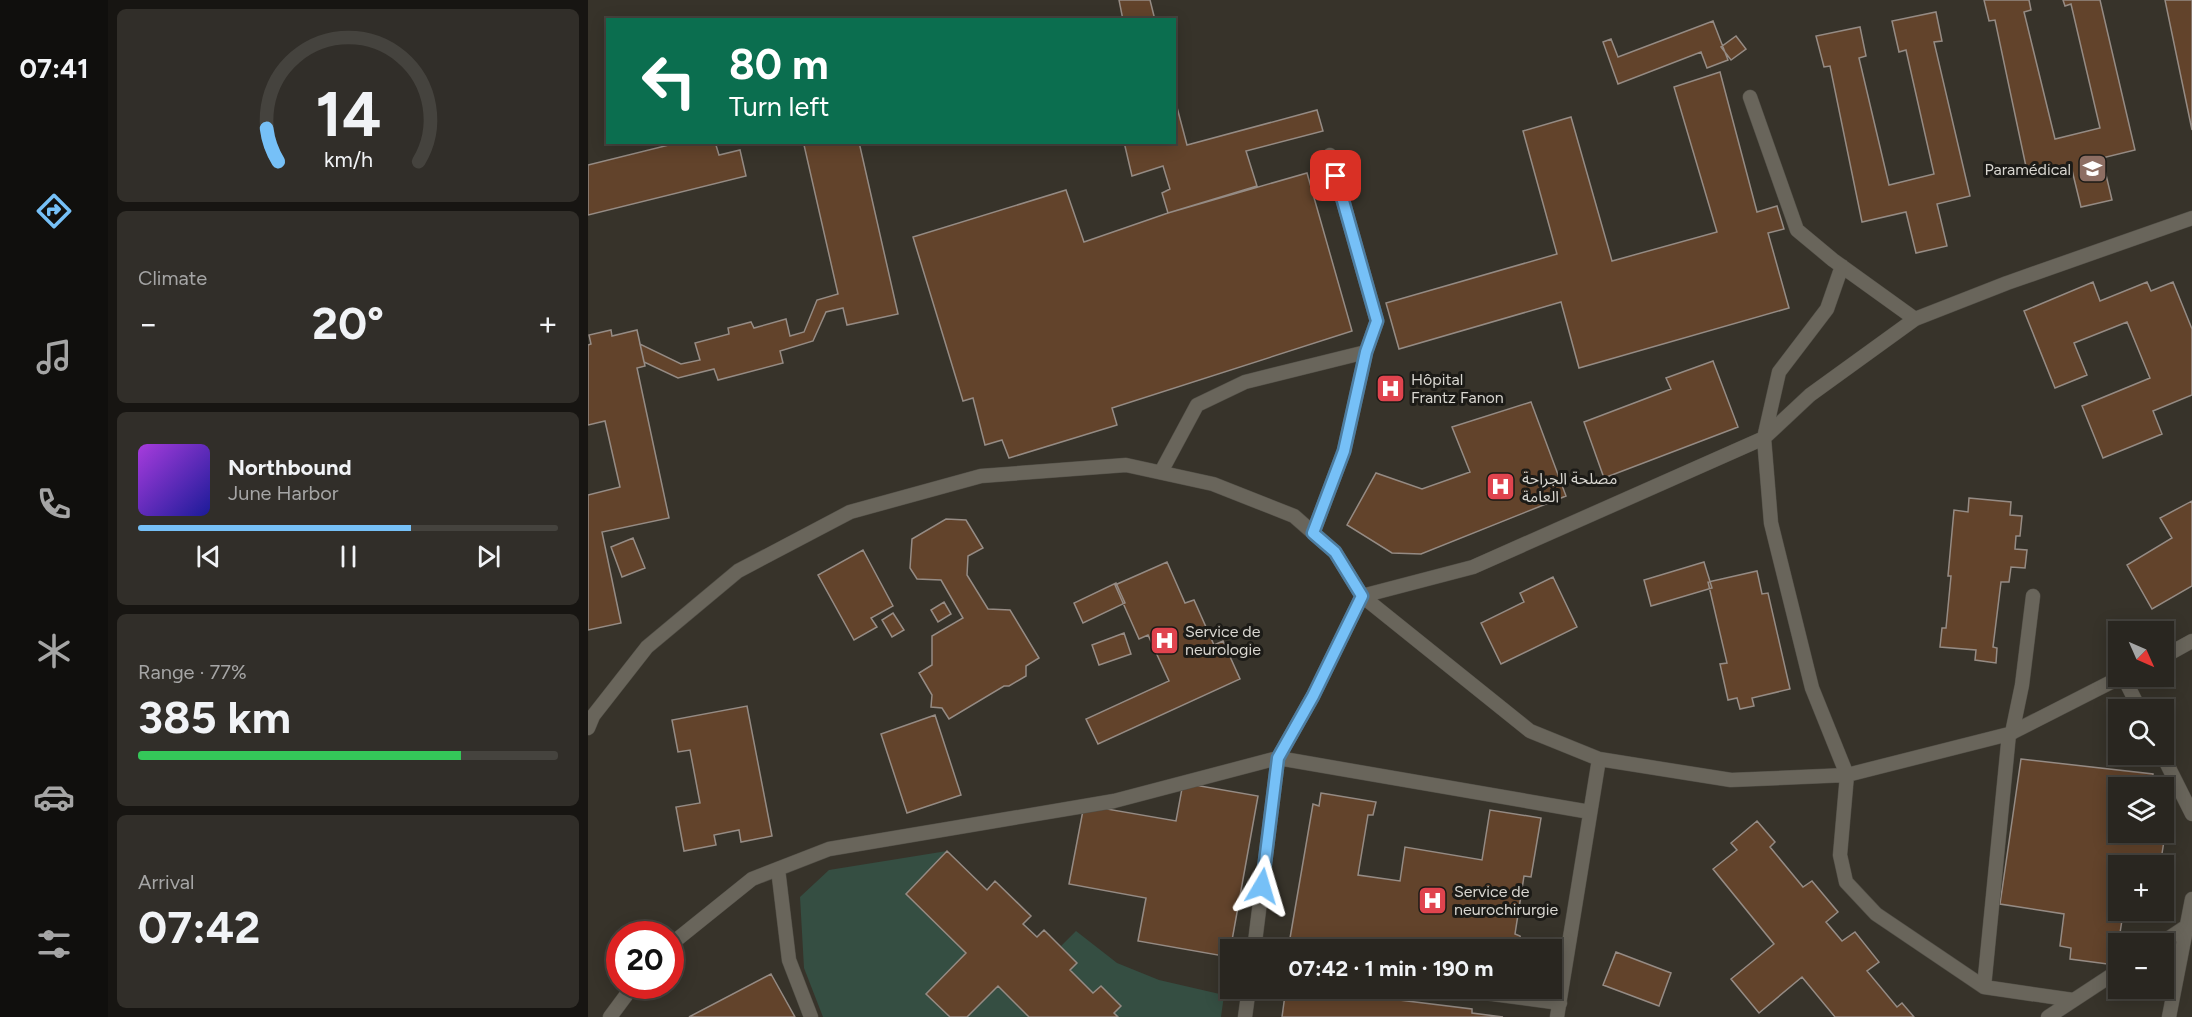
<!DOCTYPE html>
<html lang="en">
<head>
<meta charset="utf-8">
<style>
	body { margin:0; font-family:Figtree,"Noto Sans Arabic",sans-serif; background:#312e29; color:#f1f3f6; height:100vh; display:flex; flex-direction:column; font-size:22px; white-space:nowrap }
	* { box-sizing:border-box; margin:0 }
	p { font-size:20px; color:#a5a5a5 }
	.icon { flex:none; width:33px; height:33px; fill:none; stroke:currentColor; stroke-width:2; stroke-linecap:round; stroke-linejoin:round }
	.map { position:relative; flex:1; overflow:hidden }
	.sheet { display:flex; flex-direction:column; gap:9px; padding:9px; background:#171512; width:480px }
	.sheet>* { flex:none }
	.guide { position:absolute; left:18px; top:18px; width:570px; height:126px; border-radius:0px; box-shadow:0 3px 15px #0003,0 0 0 2px #45433e; background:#0b6e4f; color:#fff; overflow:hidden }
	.needle { width:39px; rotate:135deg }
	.controls { position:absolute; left:1520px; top:621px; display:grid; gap:12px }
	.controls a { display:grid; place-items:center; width:66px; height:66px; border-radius:0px; background:#292620; box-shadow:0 3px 15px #0003,0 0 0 2px #45433e; font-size:30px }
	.speed { position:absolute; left:18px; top:921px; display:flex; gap:12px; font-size:30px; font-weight:700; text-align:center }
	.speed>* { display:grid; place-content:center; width:78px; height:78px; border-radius:50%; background:#292620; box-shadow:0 3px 15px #0003,0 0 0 2px #45433e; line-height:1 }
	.speed .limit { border:9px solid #d22; background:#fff; color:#111 }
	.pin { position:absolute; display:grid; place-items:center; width:51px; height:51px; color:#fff; margin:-26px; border-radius:12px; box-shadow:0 3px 9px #0006 }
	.me { position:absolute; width:66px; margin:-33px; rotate:7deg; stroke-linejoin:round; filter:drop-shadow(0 0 4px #0008) }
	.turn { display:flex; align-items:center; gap:21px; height:126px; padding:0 24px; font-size:27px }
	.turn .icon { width:78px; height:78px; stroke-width:2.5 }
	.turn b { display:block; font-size:42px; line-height:51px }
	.big { font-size:45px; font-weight:700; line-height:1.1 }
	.sheet .card { flex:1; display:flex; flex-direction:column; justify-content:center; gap:9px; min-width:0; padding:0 21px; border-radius:9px; background:#312e29 }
	.sheet .dial { align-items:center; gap:0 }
	.dial svg { height:156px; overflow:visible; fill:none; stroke:#45433e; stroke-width:7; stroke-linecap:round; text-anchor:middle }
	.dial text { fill:#f1f3f6; stroke:none }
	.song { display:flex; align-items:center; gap:18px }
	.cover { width:72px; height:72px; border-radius:9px; background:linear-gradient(135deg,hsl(280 70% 55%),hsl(240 70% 35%)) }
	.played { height:6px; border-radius:3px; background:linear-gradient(90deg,#76c0f7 65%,#45433e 65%) }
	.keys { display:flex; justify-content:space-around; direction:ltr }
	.heat { display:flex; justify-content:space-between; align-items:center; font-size:33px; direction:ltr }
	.charge { height:9px; border-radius:4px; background:linear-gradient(90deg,#34c759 77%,#45433e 0) }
	.trip { position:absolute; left:632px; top:939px; width:342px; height:60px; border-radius:0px; background:#292620; box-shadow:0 3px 15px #0003,0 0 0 2px #45433e; font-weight:700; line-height:60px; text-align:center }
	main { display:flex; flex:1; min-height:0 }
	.tab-bar { display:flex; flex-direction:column; width:108px; justify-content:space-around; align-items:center; background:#100f0d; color:#a5a5a5 }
	.tab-bar .icon { width:42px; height:42px }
	.tab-bar .selected { color:#76c0f7 }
	.tab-bar b { font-size:27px; color:#f1f3f6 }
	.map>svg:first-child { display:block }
	.green { fill:#354e42 }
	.building { fill:#62432b; stroke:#958b84; stroke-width:1.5 }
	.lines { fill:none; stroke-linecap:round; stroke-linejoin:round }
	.lane-casing { stroke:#524f47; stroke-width:15 }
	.lane { stroke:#69655b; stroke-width:14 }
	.route-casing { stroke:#4d7da1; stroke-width:15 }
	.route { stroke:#76c0f7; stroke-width:10 }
	.labels { text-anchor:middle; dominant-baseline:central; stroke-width:6; stroke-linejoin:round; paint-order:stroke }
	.poi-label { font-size:16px; fill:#d8d6d0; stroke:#1c1b17; text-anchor:start }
</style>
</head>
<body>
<main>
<nav class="tab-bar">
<b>07:41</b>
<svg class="icon selected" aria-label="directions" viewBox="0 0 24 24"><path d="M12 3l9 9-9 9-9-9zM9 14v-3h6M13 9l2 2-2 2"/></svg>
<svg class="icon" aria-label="music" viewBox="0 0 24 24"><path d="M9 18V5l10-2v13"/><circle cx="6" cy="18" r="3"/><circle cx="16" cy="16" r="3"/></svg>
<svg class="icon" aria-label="phone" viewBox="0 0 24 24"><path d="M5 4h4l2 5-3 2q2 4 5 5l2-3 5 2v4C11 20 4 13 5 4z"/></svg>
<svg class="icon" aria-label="climate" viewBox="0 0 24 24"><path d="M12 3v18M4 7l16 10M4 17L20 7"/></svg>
<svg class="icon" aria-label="car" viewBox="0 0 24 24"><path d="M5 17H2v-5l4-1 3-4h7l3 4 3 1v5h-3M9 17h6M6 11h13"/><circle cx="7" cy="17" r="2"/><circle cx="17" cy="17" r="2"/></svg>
<svg class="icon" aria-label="filters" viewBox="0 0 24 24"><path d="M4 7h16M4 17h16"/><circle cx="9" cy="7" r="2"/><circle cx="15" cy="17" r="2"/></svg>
</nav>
<section class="sheet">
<div class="card dial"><svg viewBox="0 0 100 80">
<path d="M14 69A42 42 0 1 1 86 69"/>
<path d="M14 69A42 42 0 0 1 8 52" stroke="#76c0f7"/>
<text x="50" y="56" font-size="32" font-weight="700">14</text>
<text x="50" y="72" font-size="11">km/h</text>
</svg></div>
<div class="card"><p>Climate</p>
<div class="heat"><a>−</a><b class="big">20°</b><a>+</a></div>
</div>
<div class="card">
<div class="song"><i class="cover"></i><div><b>Northbound</b><p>June Harbor</p></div></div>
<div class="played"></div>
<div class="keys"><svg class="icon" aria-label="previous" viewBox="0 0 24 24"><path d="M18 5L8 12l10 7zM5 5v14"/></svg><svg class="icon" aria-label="pause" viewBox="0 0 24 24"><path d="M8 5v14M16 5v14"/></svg><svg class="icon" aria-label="next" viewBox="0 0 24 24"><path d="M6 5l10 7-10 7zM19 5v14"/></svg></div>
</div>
<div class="card"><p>Range · 77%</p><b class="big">385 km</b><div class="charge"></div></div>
<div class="card"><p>Arrival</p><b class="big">07:42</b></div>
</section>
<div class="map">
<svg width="1604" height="1017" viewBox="0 0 1604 1017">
	<rect width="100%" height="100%" fill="#37332a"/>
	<path class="green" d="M359,851L318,894L378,953L339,994L362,1017H235L216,968L212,897L241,870Z
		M488,931L529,963L571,980L636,995L633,1017H530L526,1013L533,1005L513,986L505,993L482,970L489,963L473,946Z
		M410,986L441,1017H379Z"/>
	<path class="building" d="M531,0H562L567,20H535Z
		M1396,0H1441L1443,10L1436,12L1467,139L1512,128L1483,4L1477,6L1475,0H1512L1547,150L1514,158L1524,200L1493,207L1483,166L1440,176L1407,20L1401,21Z
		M1577,0H1604V130Z
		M1348,12L1354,41L1346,42L1382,196L1349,204L1359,246L1328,253L1318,212L1274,222L1242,66L1236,67L1228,36L1272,27L1278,56L1271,58L1301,185L1346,174L1318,50L1311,52L1304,21Z
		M1125,21L1140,60L1119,68L1113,52L1030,84L1015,42L1023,39L1030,57Z
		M1148,36L1158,49L1143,60L1133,47Z
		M1132,72L1169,212L1189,206L1196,229L1180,233L1201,308L991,368L973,302L811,349L798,303L969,254L935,131L983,117L1024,261L1129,232L1086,87Z
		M586,96L599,145L729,110L735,131L658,151L669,186L580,213L574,193L582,189L575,166L544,176L536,142H586Z
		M80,142H127L131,155L152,150L158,176L0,215V165L81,145Z
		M224,142H271L310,314L259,325L255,308L238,312L225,341L192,351L195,363L130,380L126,369L90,378L56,362L52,344L93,364L112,360L107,343L141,334L140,328L163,322L166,328L198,319L202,336L216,332L229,300L250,294L216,145Z
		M719,173L764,331L524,408L529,425L421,458L414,440L397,445L385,398L375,401L325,237L478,190L496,242L580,213Z
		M1505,282L1512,301L1559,282L1563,291L1585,282L1604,329V395L1565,411L1574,434L1515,458L1494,406L1562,378L1539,322L1486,343L1499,375L1467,388L1436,311Z
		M23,330L24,336L49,330L57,366L49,368L81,518L14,532L33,623L0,630V495L32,487L17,421L0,425V345L3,344L1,335Z
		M1125,361L1150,427L1016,478L996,422L1083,389L1078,378Z
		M943,402L978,496L833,554L804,553L759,525L788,473L834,489L882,472L864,427Z
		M1381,498L1423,502L1422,515L1434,516L1432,536H1428L1427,549L1439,550L1437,568L1423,567L1421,582H1413L1405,647L1409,648L1408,663L1387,660L1388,650L1352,647L1354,628H1358L1363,576H1360L1366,510L1380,512Z
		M1604,501V586L1564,609L1539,565L1584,538L1572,518Z
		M358,519L378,520L395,548L380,556L379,575L400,609L422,610L451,658L438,666V676L421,686H416L361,719L354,708L343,707L344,695L331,673L344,665V636L375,618L353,580L329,579L322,568L324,539Z
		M45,538L57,568L34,577L23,547Z
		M275,550L305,606L283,618L289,627L266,640L230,575Z
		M579,562L597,603L606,600L626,645L635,641L652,679L510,744L498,719L581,681L560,635L551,639L527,585Z
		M1116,562L1124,588L1063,606L1056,580Z
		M1169,571L1174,594L1180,593L1202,689L1164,698L1166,706L1152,709L1149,698L1140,700L1132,664L1139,663L1120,582Z
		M965,577L989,627L913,664L893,623L936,602L932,593Z
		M528,583L537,603L495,623L486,603Z
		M356,602L363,614L350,622L343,610Z
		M305,613L316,630L304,637L294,620Z
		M536,633L543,654L511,665L504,645Z
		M159,706L184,836L153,842L151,830L126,835L128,845L96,851L88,807L112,803L102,750L90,752L84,720Z
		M347,715L373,795L319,813L293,734Z
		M1433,759L1565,774L1564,788H1530V832H1559L1558,839L1576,841L1572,866H1530V910H1548L1546,921L1534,920L1527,965L1482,959L1483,948L1472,946L1476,914L1412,904Z
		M595,783L670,796L641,957L550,941L558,898L481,884L496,805L588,821Z
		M733,793L788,802L785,815H780L770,875L812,881L817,847L894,860L902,810L953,818L943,877L936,876L927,934L932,936L933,940L930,950H811L795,947L794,950H735L701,944L725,804L731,806Z
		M1169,821L1187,842L1182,847L1215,887L1224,881L1250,912L1238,922L1254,941L1267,932L1291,962L1279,971L1309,1007L1314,1003L1326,1017H1247L1214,977L1171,1013L1143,979L1186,944L1125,869L1149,850L1143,843Z
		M359,851L399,890L407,881L443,916L435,924L449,937L456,930L489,963L482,970L505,993L513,986L533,1006L526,1013L530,1017H441L410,986L379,1017H362L338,994L378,953L318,894Z
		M1028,952L1083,973L1071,1006L1015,985Z
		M183,974L207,1017H101Z
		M704,991L752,996L754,993L884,1009V1013L915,1017H694L697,995Z"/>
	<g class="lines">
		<defs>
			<path id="lane" d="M1162,97L1209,230L1245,260L1327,319
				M1254,266L1239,309L1191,372L1176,438L1183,523L1224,688L1259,775L1252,855L1258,882L1288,914L1396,987L1485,1000
				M573,472L609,405L657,382L778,352
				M725,533L756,451L778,352L789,321L742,155
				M1575,657L1604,641
				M0,728L5,716L59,647L150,571L262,512L393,476L538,465L625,484L706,516L747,552L774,596L942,731L1011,759L1143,780L1259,775L1421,734L1535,676L1552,710
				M1424,733L1434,685L1445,596
				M1574,754L1604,814
				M190,869L201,960L223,1017
				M1572,944L1599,926
				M82,945L164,879L241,849L526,801L690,758L1002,812
				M666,950L690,758L725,696L774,596L885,567L1176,438L1222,395L1327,319L1419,283L1604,218
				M1396,987L1421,734
				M859,988L972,1003
				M22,1017L45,986
				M657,1017L661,988
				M969,1017L1011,759
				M1460,1017L1530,971
				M1581,1017L1604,899"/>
		</defs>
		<use href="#lane" class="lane-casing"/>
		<use href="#lane" class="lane"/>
	</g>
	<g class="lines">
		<defs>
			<path id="route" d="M674,886L690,758L725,696L774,596L747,552L725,533L756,451L778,352L789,321L748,176"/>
		</defs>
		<use href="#route" class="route-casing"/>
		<use href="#route" class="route"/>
	</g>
	<defs>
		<symbol id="school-square" viewBox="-11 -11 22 22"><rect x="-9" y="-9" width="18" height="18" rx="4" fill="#8d6e63" stroke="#1c1b17"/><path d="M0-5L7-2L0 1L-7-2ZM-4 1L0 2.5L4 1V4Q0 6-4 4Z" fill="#fff"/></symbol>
		<symbol id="hospital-square" viewBox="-11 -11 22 22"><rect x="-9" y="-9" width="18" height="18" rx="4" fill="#e0444e" stroke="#1c1b17"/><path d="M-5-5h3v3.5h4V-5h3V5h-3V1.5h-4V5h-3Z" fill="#fff"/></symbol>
	</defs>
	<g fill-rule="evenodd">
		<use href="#school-square" x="1488" y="152" width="33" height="33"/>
		<use href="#hospital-square" x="786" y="372" width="33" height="33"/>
		<use href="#hospital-square" x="896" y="470" width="33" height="33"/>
		<use href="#hospital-square" x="560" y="624" width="33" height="33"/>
		<use href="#hospital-square" x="828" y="884" width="33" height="33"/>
	</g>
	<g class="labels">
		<g class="poi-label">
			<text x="1483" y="169" text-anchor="end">Paramédical</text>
			<text x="823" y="379">Hôpital<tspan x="823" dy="18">Frantz Fanon</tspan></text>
			<text x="934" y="478">مصلحة الجراحة<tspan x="934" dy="18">العامة</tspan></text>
			<text x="597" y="631">Service de<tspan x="597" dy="18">neurologie</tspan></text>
			<text x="866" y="891">Service de<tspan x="866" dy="18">neurochirurgie</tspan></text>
		</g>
	</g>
</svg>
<div class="controls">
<a><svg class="needle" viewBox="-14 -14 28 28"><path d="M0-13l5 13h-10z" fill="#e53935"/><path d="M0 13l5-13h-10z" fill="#a5a5a5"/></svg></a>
<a><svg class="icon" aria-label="search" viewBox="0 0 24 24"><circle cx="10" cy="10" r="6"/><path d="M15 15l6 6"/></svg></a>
<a><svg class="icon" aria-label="layers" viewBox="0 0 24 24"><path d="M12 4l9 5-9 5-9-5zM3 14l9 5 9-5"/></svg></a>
<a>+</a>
<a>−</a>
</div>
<div class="speed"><div class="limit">20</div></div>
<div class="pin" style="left:748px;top:176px;background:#d93025"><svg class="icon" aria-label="arrive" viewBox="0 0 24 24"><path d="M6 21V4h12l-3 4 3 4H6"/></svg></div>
<svg class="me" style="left:674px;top:886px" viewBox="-20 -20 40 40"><path d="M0-17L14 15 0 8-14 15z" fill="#76c0f7" stroke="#fff" stroke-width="4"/></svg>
<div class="trip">07:42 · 1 min · 190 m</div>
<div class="guide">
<div class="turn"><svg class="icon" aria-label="left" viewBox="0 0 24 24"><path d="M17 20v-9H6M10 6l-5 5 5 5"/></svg><div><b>80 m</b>Turn left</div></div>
</div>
</div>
</main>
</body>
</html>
